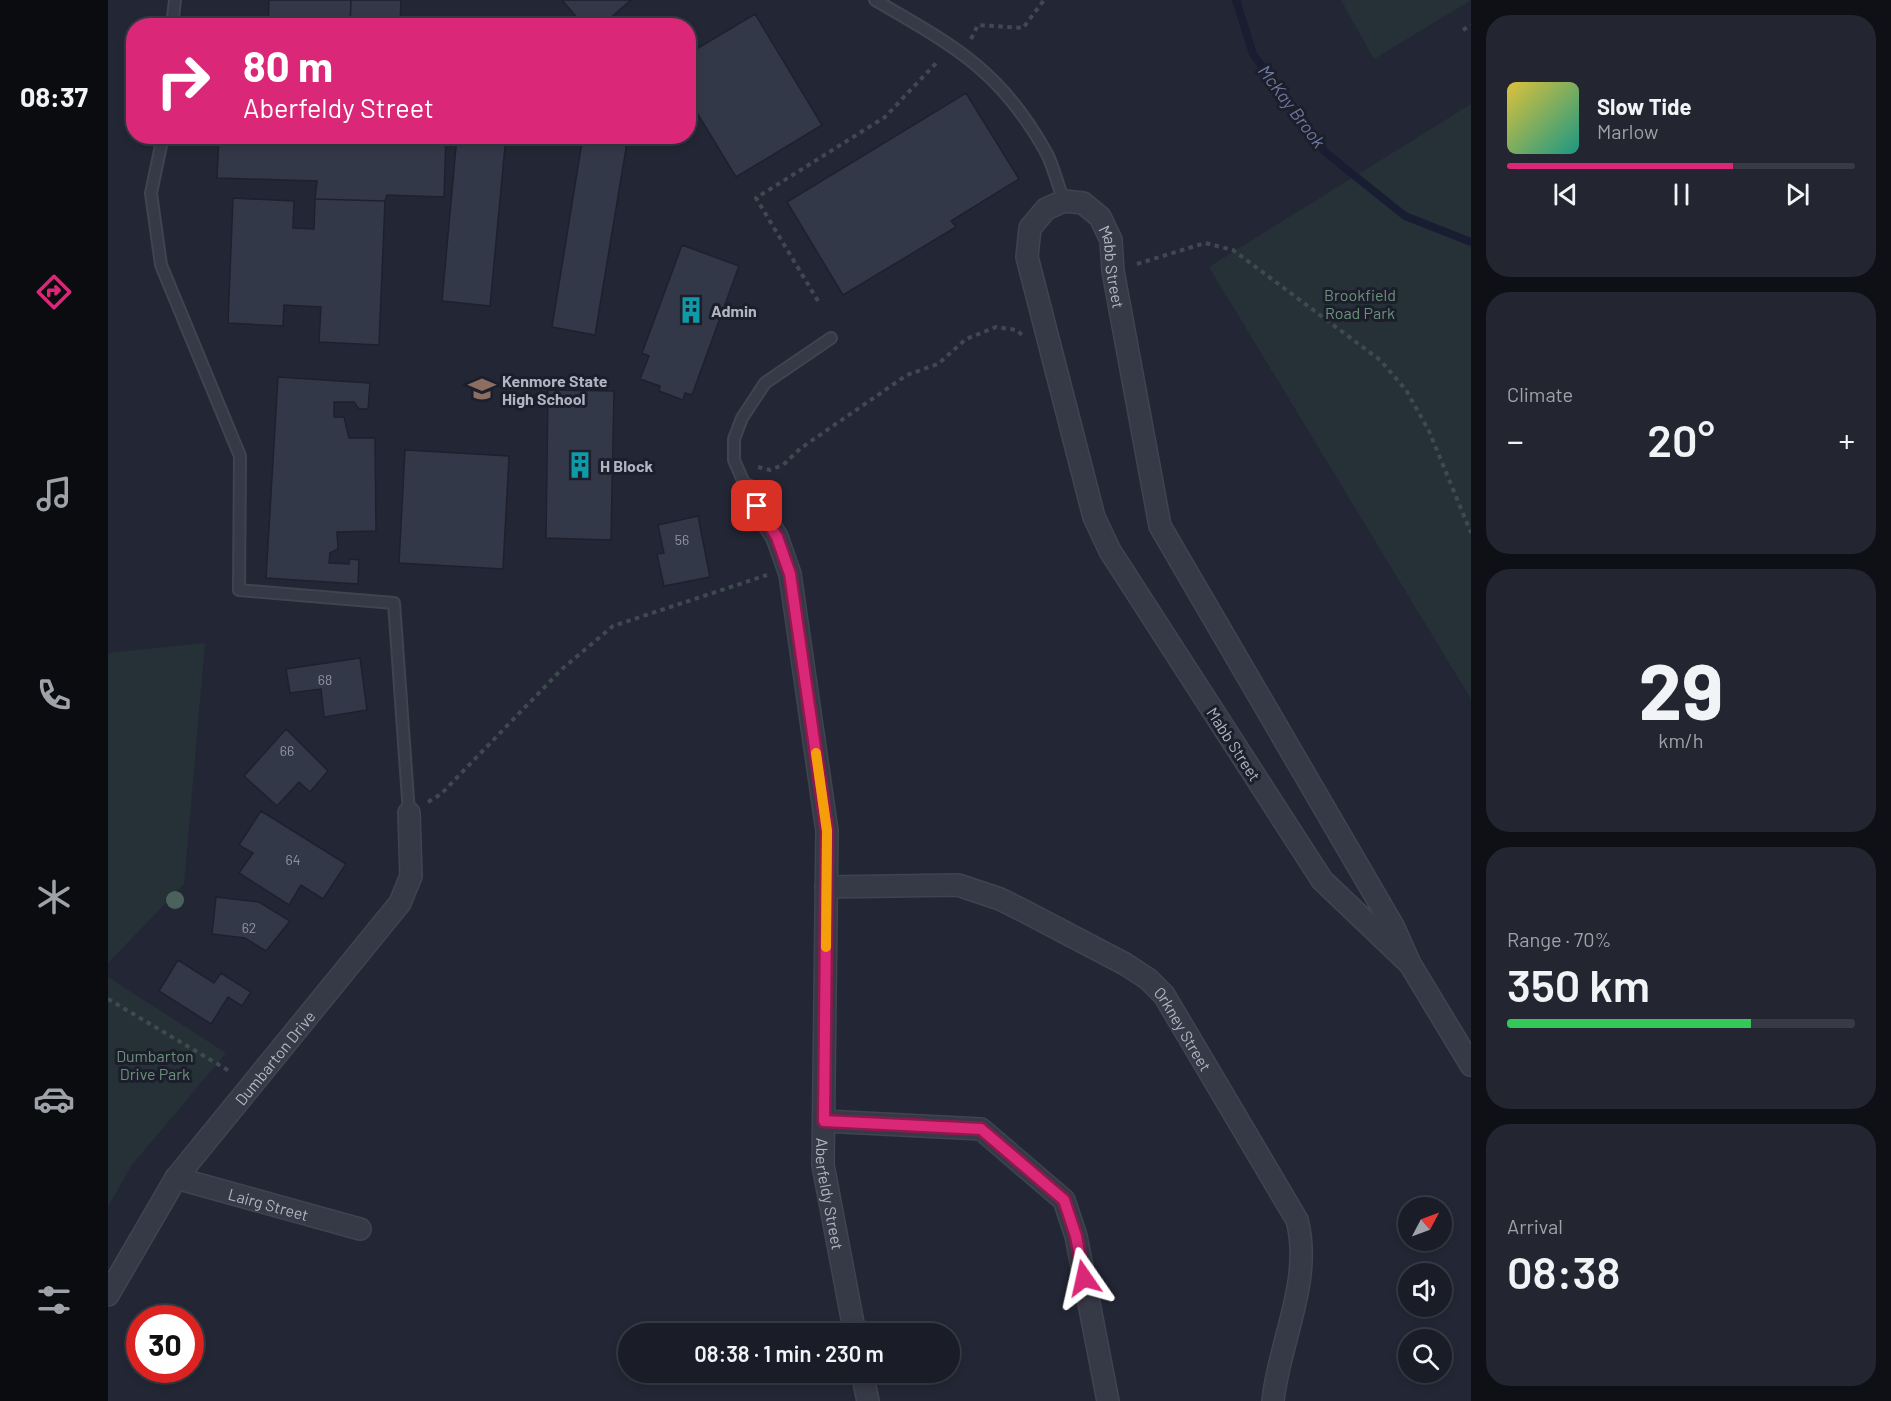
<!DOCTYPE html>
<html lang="en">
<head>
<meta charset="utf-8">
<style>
	body { margin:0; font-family:Barlow,sans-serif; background:#232630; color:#f1f3f6; height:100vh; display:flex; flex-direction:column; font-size:22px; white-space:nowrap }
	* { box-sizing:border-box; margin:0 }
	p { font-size:20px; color:#9fa2a8 }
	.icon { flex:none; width:33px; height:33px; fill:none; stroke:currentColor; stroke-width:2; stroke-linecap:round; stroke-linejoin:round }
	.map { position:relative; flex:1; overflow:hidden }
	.details { display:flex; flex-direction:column; gap:15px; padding:15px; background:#0e1016; width:420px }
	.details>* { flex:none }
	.top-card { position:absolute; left:18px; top:18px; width:570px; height:126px; border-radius:24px; box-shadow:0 3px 9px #0003,0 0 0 2px #383b45; background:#db2777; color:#fff; overflow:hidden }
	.needle { width:39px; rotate:49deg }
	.controls { position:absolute; left:1290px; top:1197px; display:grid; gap:12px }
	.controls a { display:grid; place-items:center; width:54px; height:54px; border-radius:50%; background:#1a1d28; box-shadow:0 3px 9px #0003,0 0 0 2px #383b45; font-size:30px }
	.speed { position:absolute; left:18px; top:1305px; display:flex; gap:12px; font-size:30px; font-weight:700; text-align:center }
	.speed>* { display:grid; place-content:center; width:78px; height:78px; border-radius:50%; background:#1a1d28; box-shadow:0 3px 9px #0003,0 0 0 2px #383b45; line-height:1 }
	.speed .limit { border:9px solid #d22; background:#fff; color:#111 }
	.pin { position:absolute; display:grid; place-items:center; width:51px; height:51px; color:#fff; margin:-26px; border-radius:12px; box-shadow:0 3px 9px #0006 }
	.me { position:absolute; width:66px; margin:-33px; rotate:349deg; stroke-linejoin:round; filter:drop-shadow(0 0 4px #0008) }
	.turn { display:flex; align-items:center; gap:21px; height:126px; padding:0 18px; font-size:27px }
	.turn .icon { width:78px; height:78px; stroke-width:2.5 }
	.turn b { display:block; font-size:42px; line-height:51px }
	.big { font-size:45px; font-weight:600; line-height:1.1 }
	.details .widget { flex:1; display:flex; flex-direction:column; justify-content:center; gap:9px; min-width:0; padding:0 21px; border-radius:24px; background:#232630 }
	.details .dial { align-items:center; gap:0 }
	.dial b { font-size:78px; line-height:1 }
	.song { display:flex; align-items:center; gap:18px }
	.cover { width:72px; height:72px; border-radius:9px; background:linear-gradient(135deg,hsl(50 70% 55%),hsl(170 70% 35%)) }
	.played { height:6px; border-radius:3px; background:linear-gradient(90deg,#db2777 65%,#383b45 65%) }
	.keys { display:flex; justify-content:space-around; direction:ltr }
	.heat { display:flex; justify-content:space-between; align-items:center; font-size:33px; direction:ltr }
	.charge { height:9px; border-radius:4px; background:linear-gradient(90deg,#34c759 70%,#383b45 0) }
	.trip { position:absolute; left:510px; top:1323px; width:342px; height:60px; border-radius:30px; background:#1a1d28; box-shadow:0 3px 9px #0003,0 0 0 2px #383b45; font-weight:600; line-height:60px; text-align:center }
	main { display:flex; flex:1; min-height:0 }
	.tab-bar { display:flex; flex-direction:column; width:108px; justify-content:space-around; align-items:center; background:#0a0c10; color:#9fa2a8 }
	.tab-bar .icon { width:42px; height:42px }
	.tab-bar .active { color:#db2777 }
	.tab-bar b { font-size:27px; color:#f1f3f6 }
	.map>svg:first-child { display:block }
	.green { fill:#253137 }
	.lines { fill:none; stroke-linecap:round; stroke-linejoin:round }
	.stream { stroke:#181d32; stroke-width:8 }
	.building { fill:#333849; stroke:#1e212d; stroke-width:1.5 }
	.service-casing { stroke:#404350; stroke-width:14 }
	.minor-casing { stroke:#404350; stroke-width:24 }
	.path { stroke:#3e4a4f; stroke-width:4; stroke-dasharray:4.5 4.5; stroke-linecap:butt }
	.service { stroke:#363a46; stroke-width:10 }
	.minor { stroke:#363a46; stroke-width:21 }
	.tree { fill:#4b615c }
	.route-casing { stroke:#8e194d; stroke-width:15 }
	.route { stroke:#db2777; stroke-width:10 }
	.slow { stroke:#f59e0b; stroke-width:10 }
	.labels { text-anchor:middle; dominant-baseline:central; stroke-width:6; stroke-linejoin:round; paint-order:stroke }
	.number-label { font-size:14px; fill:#9094a3 }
	.street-label { font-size:16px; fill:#b1b4c3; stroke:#1c1f2b }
	.park-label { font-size:16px; fill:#6b907b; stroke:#1c1f2b }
	.poi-label { font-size:16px; font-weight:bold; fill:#b1b4c3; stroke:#1c1f2b; text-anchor:start }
	.water-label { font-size:18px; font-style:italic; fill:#6e799e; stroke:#1c1f2b }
</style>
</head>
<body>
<main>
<nav class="tab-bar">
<b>08:37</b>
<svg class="icon active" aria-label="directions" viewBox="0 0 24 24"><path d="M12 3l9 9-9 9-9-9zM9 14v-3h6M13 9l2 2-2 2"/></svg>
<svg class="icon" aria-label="music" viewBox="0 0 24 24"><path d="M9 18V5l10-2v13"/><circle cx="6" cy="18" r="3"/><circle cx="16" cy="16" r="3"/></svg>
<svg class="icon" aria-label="phone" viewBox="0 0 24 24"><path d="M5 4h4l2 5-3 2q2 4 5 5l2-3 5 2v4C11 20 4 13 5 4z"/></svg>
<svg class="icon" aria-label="climate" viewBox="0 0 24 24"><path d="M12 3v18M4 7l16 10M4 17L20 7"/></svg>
<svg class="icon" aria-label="car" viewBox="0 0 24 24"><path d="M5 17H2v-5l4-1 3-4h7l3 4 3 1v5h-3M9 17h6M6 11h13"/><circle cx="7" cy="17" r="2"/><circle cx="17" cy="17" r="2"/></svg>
<svg class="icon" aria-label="filters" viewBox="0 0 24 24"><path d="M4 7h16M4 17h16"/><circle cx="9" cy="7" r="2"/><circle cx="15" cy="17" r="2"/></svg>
</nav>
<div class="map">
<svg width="1363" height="1401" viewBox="0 0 1363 1401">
	<rect width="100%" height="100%" fill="#232735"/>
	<path class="green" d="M1233,0H1363L1266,59Z
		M1363,104V699L1101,267Z
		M97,643L76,884L0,963V653Z
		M0,977L118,1053L23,1166L0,1207Z"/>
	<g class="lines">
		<path class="stream" d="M1128,0L1145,54L1217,152L1297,216L1363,242"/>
	</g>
	<path class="building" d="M161,0H243L242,26H160Z
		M243,0H293L292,26H242Z
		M454,0H523L493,26H476Z
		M647,14L714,125L628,177L580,98V54Z
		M360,17L408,22V26H359Z
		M858,93L911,179L843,221L848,227L735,295L679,202Z
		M111,136H338L336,197L279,195L277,201L207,199L209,181L109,178Z
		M349,136H398L382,306L334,301Z
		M475,136H520L487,335L444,327Z
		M125,198L186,201L185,228L206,229L207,199L277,201L271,345L211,342L213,307L176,305L175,326L120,323Z
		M574,245L631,266L584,395L577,393L575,400L551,391L552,386L532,379L541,356L534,353Z
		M170,377L262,383L260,409H251L246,402H226V417H236L241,438H267L268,531L229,532L230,549L222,553L221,563L241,564L242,559L251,560L250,584L158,578Z
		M440,390L506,391L503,540L438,538Z
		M297,450L401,456L395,569L291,563Z
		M590,516L602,577L556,586L549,554L556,553L550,525Z
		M252,658L259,710L216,717L213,689L182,693L178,669Z
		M178,729L220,771L202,792L191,782L169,806L136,776Z
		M153,811L238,864L215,899L193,885L181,905L131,873L145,853L131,845Z
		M108,897L151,902L182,921L158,951L137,938L104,934Z
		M70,960L106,983L113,973L143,992L134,1006L120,997L103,1024L51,991Z"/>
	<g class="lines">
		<defs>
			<path id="service" d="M767,0C846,46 893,70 939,154C946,168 950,186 956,201
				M64,26L67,0
				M55,136L43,193L53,265L132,456L131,590L286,603L301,813
				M639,490L626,460V439L634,418L657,383L723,338"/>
			<g id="minor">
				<path id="s1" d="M639,490L669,537L682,574L719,831L715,1165L747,1334"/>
				<path id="s2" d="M718,887L850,885L892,899L916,911L1017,964L1040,979L1056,995L1189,1220C1205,1280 1171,1342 1165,1401"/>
				<path id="s3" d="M1302,964L1214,880L1002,551L986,517L919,257L922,228L938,209L956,201L975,203L992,217L1003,240L1005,271L1052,526L1285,926L1302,964L1363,1065"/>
				<path d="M716,1121L873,1129L956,1200L968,1236L1000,1401"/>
				<path id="s4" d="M68,1178L252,1229"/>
				<path id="s5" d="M0,1295L68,1178L292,903L303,876L301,813"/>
				<path d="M754,1372L760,1401"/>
			</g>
		</defs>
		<use href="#service" class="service-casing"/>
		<use href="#minor" class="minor-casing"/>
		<path class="path" d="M1355,30L1363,25
			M863,39L870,25L915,28L936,0
			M1029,264L1097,243L1125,250L1272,360L1298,390L1321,431L1363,533
			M710,301L648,198L777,117L830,61
			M650,467L662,470L675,465L693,448L799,375L830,364L858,339L888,327L909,330L914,335
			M320,802L333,794L454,669L505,626L659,575
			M0,999L123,1072"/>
		<use href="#service" class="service"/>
		<use href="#minor" class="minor"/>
	</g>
	<circle class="tree" cx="67" cy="900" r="9"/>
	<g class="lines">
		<defs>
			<path id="route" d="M649,506L669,537L682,574L719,831L716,1121L873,1129L956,1200L968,1236L976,1278"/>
		</defs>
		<use href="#route" class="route-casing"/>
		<use href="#route" class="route"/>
		<path class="slow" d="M708,753L719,831L718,947"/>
	</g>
	<defs>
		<symbol id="building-bare" viewBox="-9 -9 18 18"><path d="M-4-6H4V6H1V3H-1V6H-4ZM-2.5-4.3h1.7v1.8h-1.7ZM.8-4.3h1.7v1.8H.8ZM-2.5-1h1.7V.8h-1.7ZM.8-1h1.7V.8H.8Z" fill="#0f9aa8" stroke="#1c1f2b" stroke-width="2.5" paint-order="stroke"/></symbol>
		<symbol id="school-bare" viewBox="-9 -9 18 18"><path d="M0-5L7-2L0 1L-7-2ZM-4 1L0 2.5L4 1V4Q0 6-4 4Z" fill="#8d6e63" stroke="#1c1f2b" stroke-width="2.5" paint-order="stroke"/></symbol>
	</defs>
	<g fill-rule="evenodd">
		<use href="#building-bare" x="564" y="291" width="38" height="38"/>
		<use href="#school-bare" x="355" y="370" width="38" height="38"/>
		<use href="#building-bare" x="453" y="446" width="38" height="38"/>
	</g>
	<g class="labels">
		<g class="number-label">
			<text x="574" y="539">56</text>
			<text x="217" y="679">68</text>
			<text x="179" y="750">66</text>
			<text x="185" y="859">64</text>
			<text x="141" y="927">62</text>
		</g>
		<g class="street-label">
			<text stroke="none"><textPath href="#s3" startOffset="986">Mabb Street</textPath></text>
			<text transform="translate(1126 744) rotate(57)">Mabb Street</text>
			<text stroke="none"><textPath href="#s2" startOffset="406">Orkney Street</textPath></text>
			<text stroke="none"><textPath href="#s5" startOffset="291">Dumbarton Drive</textPath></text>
			<text stroke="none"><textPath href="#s1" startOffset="718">Aberfeldy Street</textPath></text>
			<text stroke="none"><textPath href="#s4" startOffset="96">Lairg Street</textPath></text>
		</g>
		<g class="park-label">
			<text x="1252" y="294">Brookfield<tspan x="1252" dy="18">Road Park</tspan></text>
			<text x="47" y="1055">Dumbarton<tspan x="47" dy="18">Drive Park</tspan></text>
		</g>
		<g class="poi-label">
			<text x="603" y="310">Admin</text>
			<text x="394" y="380">Kenmore State<tspan x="394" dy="18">High School</tspan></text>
			<text x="492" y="465">H Block</text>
		</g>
		<g class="water-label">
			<text transform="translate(1184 106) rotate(53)">McKay Brook</text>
		</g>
	</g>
</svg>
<div class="controls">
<a><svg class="needle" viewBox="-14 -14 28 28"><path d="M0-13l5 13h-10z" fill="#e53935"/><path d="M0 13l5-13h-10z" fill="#9fa2a8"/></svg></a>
<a><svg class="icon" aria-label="sound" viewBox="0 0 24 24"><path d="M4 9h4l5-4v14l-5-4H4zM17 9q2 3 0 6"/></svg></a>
<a><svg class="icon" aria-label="search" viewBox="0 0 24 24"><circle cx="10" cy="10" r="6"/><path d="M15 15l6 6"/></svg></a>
</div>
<div class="speed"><div class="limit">30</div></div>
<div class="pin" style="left:649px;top:506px;background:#d93025"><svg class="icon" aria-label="arrive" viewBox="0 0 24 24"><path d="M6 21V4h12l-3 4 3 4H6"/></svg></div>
<svg class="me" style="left:976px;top:1278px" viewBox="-20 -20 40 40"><path d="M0-17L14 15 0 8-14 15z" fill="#db2777" stroke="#fff" stroke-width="4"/></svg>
<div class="trip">08:38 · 1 min · 230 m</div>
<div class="top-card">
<div class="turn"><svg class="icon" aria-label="right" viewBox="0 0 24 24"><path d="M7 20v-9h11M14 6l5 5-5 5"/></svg><div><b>80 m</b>Aberfeldy Street</div></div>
</div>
</div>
<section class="details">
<div class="widget">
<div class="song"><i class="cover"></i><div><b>Slow Tide</b><p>Marlow</p></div></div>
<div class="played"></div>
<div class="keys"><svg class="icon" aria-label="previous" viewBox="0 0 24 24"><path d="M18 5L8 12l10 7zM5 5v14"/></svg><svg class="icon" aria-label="pause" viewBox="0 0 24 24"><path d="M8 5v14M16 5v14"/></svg><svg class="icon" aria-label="next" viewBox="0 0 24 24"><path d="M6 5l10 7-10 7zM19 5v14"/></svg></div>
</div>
<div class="widget"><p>Climate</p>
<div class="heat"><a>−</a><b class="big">20°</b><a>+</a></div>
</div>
<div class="widget dial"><b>29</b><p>km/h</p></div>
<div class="widget"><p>Range · 70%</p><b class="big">350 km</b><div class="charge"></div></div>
<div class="widget"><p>Arrival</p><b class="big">08:38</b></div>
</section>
</main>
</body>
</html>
